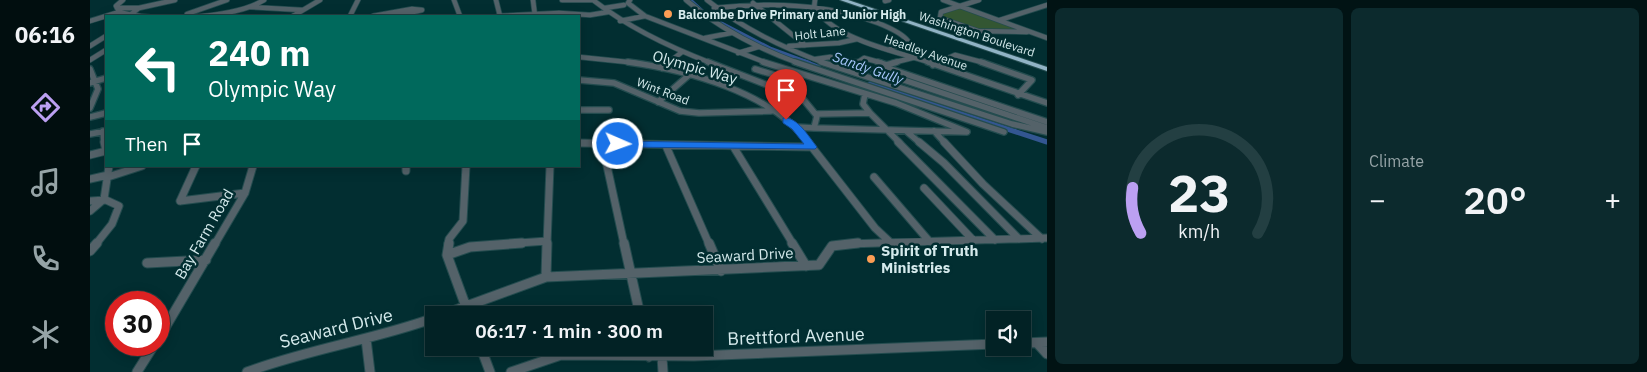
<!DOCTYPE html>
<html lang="en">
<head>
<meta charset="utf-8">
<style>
	body { margin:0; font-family:"IBM Plex Sans",sans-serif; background:#0c2a2d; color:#f1f3f6; height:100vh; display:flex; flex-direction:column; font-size:19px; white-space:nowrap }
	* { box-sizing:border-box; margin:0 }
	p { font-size:16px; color:#96a4a7 }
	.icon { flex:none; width:28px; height:28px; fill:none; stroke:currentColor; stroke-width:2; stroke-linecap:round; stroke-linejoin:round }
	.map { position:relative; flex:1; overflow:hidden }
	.side { display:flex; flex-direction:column; gap:8px; padding:8px; background:#011314; width:600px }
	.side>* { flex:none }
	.top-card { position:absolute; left:15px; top:15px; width:475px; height:152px; border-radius:0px; box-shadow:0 2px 12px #0003,0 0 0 1px #233f42; background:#00695c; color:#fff; overflow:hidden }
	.tools { position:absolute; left:896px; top:311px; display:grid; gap:10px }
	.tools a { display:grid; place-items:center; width:45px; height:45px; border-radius:0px; background:#022225; box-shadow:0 2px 12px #0003,0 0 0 1px #233f42; font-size:25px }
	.speed { position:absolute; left:15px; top:291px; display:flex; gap:10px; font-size:25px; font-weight:700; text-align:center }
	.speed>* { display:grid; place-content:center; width:65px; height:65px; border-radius:50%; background:#022225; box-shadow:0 2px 12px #0003,0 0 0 1px #233f42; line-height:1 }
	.speed .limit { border:8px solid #d22; background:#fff; color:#111 }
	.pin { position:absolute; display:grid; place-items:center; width:42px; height:42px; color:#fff; margin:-51px -21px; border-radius:50% 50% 50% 0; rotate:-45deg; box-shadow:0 0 5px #0007 }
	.pin .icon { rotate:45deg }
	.me { position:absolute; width:55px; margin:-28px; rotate:92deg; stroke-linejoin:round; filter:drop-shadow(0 0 4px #0008) }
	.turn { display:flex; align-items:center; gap:18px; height:105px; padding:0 20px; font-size:22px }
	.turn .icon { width:65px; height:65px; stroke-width:2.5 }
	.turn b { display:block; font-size:35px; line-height:42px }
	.then { display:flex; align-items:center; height:48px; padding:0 20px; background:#0003; gap:10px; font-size:19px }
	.big { font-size:38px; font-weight:600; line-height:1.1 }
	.side .widget { flex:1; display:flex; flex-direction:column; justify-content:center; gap:8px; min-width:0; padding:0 18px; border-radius:8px; background:#0c2a2d }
	.side .dial { align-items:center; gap:0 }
	.dial svg { height:130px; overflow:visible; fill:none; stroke:#233f42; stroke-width:7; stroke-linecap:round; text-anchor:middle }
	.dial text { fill:#f1f3f6; stroke:none }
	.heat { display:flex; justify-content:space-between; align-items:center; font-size:28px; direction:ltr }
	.side .tiles { flex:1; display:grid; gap:8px; grid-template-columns:repeat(2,1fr) }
	.trip { position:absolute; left:335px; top:306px; width:288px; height:50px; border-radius:0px; background:#022225; box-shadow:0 2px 12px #0003,0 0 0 1px #233f42; font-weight:600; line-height:50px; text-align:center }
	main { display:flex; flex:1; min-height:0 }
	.dock { display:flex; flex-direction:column; width:90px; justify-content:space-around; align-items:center; background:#010e0f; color:#96a4a7 }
	.dock .icon { width:35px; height:35px }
	.dock .selected { color:#bca0f2 }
	.dock b { font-size:22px; color:#f1f3f6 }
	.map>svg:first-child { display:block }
	.green { fill:#335632 }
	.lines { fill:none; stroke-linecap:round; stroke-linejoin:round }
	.canal-far1 { stroke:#335691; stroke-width:4 }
	.canal { stroke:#335691; stroke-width:5 }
	.minor-far3-casing { stroke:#244c4f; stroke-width:6 }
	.minor-far2-casing { stroke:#244c4f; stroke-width:8 }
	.minor-far1-casing { stroke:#244c4f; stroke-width:9 }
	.minor-casing { stroke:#244c4f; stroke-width:11 }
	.highway-casing { stroke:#244c4f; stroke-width:2 }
	.minor-far3 { stroke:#546269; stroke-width:4.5 }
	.minor-far2 { stroke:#546269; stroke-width:5.5 }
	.minor-far1 { stroke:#546269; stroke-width:7 }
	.minor { stroke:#546269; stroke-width:9 }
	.highway { fill:#91b3c5; fill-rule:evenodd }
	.route { fill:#1a73e8; stroke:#114b97 }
	.poi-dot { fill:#fc9d54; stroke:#022e31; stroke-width:2 }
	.labels { text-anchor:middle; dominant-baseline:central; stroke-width:5; stroke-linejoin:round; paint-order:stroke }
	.far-poi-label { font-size:12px; font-weight:bold; fill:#d5eaec; stroke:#022e31; text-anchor:start }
	.far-street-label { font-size:12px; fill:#d5eaec; stroke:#022e31 }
	.far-water-label { font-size:14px; font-style:italic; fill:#a9c8fc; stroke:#022e31 }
	.street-label { font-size:15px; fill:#d5eaec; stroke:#022e31 }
	.poi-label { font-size:15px; font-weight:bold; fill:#d5eaec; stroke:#022e31; text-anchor:start }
	.near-street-label { font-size:18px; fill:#d5eaec; stroke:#022e31 }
</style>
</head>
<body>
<main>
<nav class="dock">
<b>06:16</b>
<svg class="icon selected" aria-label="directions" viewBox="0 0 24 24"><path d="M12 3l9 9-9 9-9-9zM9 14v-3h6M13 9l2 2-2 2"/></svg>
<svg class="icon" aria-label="music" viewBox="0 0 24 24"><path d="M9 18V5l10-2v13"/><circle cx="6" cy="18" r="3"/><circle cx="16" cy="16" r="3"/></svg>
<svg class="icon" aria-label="phone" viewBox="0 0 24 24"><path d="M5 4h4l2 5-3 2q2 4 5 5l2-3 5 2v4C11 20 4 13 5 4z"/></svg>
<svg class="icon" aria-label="climate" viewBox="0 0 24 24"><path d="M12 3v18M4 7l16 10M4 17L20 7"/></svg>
</nav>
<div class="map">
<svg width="957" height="372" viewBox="0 0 957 372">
	<rect width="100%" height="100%" fill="#022e31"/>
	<path class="green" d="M873,6L937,32L888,31L850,18L851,12Z"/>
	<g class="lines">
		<path class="canal-far1" d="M600,0L613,12
			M621,18L681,49L719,63"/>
		<path class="canal" d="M715,62L728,67
			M780,84L957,142"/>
		<defs>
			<path id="minor-far3" d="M33,0L26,6L29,12C63,22 143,19 174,0
				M364,0L370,16
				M406,0L410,16
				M443,0L445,16
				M472,0H503
				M503,0C539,28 579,47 621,63
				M540,0L538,3L555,16L677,63
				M596,0C630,29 667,48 708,63
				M617,0C653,29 692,47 734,63
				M725,0L724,8C750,42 803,50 841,63
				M853,0L957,38
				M889,0L851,12L850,18L888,31L937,32
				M795,1L799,0
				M663,3L715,45
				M160,7L212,10
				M27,8H48
				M515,8L534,5
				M624,8C679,2 736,3 788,23C798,27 812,33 818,41L798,50
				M97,14L137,0
				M40,15L49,8L85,0
				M203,16L230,0
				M260,16L268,0
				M283,16L322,9L332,10L310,15H292
				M408,16L469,13L500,15L518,12
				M910,20L957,5
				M0,21L29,12
				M530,21L555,16
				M615,38L641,33
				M0,46L16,36
				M699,46L749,43L767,39
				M648,53L668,47
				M489,57L547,63
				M726,59L740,57L768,62L774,58L792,63
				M0,60L16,50
				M578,63L592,52
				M802,63L822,58
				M847,63L865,55L895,63"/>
			<path id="minor-far2" d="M538,62C597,70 681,92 719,143
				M618,62L713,99L727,116L724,128L706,127
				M673,62L806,103L877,132L724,128
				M705,62L914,132
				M731,62L922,124L957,132
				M788,62L797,65
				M838,62L957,103
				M891,62L942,80L928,95
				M843,65L849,62
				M792,66L957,122
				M793,66L807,62
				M572,68L579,62
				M0,69L8,89L0,108
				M665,69L707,82
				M784,70L957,128
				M489,80L524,83L590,111L609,113L681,111
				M0,83L16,78
				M568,102L599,75
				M489,110H519
				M780,113L810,143
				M727,114L780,113L773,104L775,94
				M0,117L16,113
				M13,131L14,143
				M816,131L830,143
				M844,131L855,143
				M0,134L16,131
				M489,143H493"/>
			<path id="minor-far1" d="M14,142L16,151
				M718,142L785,228L800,242
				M808,142L905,240
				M829,142L854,163L929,239
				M854,142L893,184L952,239
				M489,143L722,147
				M512,143L534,244
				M576,146L619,244
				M643,146L703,244
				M0,155L16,151
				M316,166V171
				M18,177L52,166
				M784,177L839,241
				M0,179L18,175
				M834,188L883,240
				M0,201L16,200L29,206L22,224L6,244
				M90,201L155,193
				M90,201L106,166
				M0,211L14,199L19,166
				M125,244L155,193L163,166
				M358,244L359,239L373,221L376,166
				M416,244L457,241
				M457,244L460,166
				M757,244L957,238"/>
			<path id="minor" d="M359,243L357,255L379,315
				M534,243L550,315
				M619,243L631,271
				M702,243L716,266
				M0,251L7,243
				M357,255L380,247L432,243
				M57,263L116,260
				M456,277L457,243
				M352,315L456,277L729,265L742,246L768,243
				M69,338L125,243
				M276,339L280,372
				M932,343L957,342
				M947,343L957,354
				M391,348L400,372
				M557,348L559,357
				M572,357L573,372
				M47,372L64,345
				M157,372C218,349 283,340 344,318
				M421,372L471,355L604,356L905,344"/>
			<path id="highway" d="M750,0H758L957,67V71Z"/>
		</defs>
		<use href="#minor-far3" class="minor-far3-casing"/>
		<use href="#minor-far2" class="minor-far2-casing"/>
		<use href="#minor-far1" class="minor-far1-casing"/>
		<use href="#minor" class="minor-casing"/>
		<use href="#highway" class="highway-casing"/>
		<use href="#minor-far3" class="minor-far3"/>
		<use href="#minor-far2" class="minor-far2"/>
		<use href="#minor-far1" class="minor-far1"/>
		<use href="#minor" class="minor"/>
		<use href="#highway" class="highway"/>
	</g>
	<path class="route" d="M693,118C707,116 719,137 727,147L725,149L528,147L523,144L528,141L714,144L702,129L693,123Z"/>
	<g class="poi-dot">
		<circle cx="578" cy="14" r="5"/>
		<circle cx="781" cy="259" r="5"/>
	</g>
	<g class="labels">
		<g class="far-poi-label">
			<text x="588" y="14">Balcombe Drive Primary and Junior High</text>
		</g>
		<g class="far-street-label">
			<text transform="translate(730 33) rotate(-6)">Holt Lane</text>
			<text transform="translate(887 34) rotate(18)">Washington Boulevard</text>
			<text transform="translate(836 52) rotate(19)">Headley Avenue</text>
			<text transform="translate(573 91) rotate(21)">Wint Road</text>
		</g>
		<g class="far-water-label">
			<text transform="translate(778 68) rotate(19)">Sandy Gully</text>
		</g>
		<g class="street-label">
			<text transform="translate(605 67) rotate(16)">Olympic Way</text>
			<text transform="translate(114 234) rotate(-60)">Bay Farm Road</text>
			<text transform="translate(655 255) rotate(-3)">Seaward Drive</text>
		</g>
		<g class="poi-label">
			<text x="791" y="250">Spirit of Truth<tspan x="791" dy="17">Ministries</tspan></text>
		</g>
		<g class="near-street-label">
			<text transform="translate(246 328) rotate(-14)">Seaward Drive</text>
			<text transform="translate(706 336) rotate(-2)">Brettford Avenue</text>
		</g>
	</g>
</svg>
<div class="tools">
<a><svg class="icon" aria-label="sound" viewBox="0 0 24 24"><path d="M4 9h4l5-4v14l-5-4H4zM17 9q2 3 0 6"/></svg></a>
</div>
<div class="speed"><div class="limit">30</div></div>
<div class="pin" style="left:696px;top:120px;background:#d93025"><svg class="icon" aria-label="arrive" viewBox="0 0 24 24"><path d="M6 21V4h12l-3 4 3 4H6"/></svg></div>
<svg class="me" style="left:528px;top:144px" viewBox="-20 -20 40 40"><circle r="17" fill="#1a73e8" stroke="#fff" stroke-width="3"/><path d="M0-11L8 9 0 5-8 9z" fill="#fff"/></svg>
<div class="trip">06:17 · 1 min · 300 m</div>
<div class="top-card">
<div class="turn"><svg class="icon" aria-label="left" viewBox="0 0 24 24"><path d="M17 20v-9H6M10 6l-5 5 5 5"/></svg><div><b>240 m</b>Olympic Way</div></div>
<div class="then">Then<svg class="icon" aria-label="arrive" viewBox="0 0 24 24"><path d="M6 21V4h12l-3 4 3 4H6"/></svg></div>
</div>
</div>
<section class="side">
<div class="tiles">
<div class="widget dial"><svg viewBox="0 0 100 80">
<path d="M14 69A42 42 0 1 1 86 69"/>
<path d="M14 69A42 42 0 0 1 9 41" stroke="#bca0f2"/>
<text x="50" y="56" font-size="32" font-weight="700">23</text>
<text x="50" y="72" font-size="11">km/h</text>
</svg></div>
<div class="widget"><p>Climate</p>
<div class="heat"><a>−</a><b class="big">20°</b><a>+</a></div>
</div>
</div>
</section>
</main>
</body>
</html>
